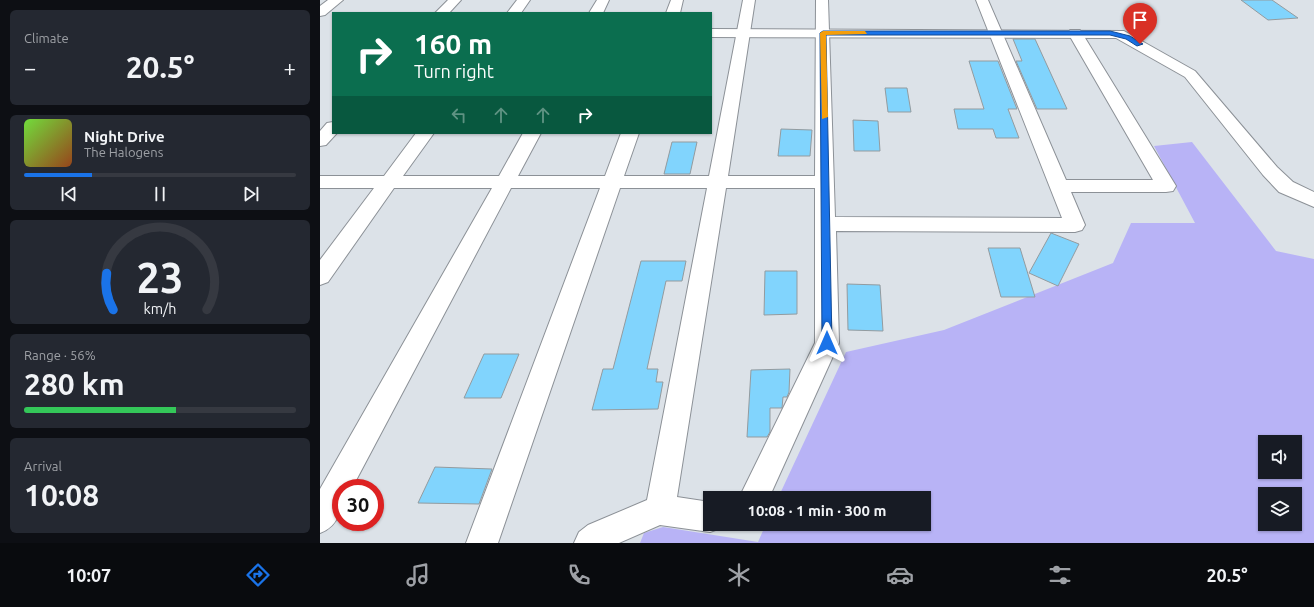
<!DOCTYPE html>
<html lang="en">
<head>
<meta charset="utf-8">
<style>
	body { margin:0; font-family:Ubuntu,sans-serif; background:#242831; color:#f1f3f6; height:100vh; display:flex; flex-direction:column; font-size:15px; white-space:nowrap }
	* { box-sizing:border-box; margin:0 }
	p { font-size:13px; color:#9ea1a6 }
	.icon { flex:none; width:22px; height:22px; fill:none; stroke:currentColor; stroke-width:2; stroke-linecap:round; stroke-linejoin:round }
	.map { position:relative; flex:1; overflow:hidden }
	.panel { display:flex; flex-direction:column; gap:10px; padding:10px; background:#0d0f14; width:320px }
	.panel>* { flex:none }
	.top-card { position:absolute; left:12px; top:12px; width:380px; height:122px; border-radius:0px; box-shadow:0 1px 3px #0004; background:#0b6e4f; color:#fff; overflow:hidden }
	.buttons { position:absolute; left:938px; top:435px; display:grid; gap:8px }
	.buttons a { display:grid; place-items:center; width:44px; height:44px; border-radius:0px; background:#171b24; box-shadow:0 1px 3px #0004; font-size:20px }
	.speed { position:absolute; left:12px; top:479px; display:flex; gap:8px; font-size:20px; font-weight:700; text-align:center }
	.speed>* { display:grid; place-content:center; width:52px; height:52px; border-radius:50%; background:#171b24; box-shadow:0 1px 3px #0004; line-height:1 }
	.speed .limit { border:6px solid #d22; background:#fff; color:#111 }
	.pin { position:absolute; display:grid; place-items:center; width:34px; height:34px; color:#fff; margin:-41px -17px; border-radius:50% 50% 50% 0; rotate:-45deg; box-shadow:0 0 4px #0007 }
	.pin .icon { rotate:45deg }
	.me { position:absolute; width:44px; margin:-22px; rotate:0deg; stroke-linejoin:round; filter:drop-shadow(0 0 3px #0008) }
	.turn { display:flex; align-items:center; gap:14px; height:84px; padding:0 16px; font-size:18px }
	.turn .icon { width:52px; height:52px; stroke-width:2.5 }
	.turn b { display:block; font-size:28px; line-height:34px }
	.lanes { display:flex; align-items:center; height:38px; padding:0 16px; background:#0003; justify-content:center; gap:20px; direction:ltr }
	.lanes .off { opacity:.35 }
	.big { font-size:30px; font-weight:700; line-height:1.1 }
	.panel .card { flex:1; display:flex; flex-direction:column; justify-content:center; gap:6px; min-width:0; padding:0 14px; border-radius:6px; background:#242831 }
	.panel .dial { align-items:center; gap:0 }
	.dial svg { height:104px; overflow:visible; fill:none; stroke:#363941; stroke-width:7; stroke-linecap:round; text-anchor:middle }
	.dial text { fill:#f1f3f6; stroke:none }
	.song { display:flex; align-items:center; gap:12px }
	.cover { width:48px; height:48px; border-radius:6px; background:linear-gradient(135deg,hsl(100 70% 55%),hsl(20 70% 35%)) }
	.played { height:4px; border-radius:2px; background:linear-gradient(90deg,#1a73e8 25%,#363941 25%) }
	.keys { display:flex; justify-content:space-around; direction:ltr }
	.heat { display:flex; justify-content:space-between; align-items:center; font-size:22px; direction:ltr }
	.charge { height:6px; border-radius:3px; background:linear-gradient(90deg,#34c759 56%,#363941 0) }
	.trip { position:absolute; left:383px; top:491px; width:228px; height:40px; border-radius:0px; background:#171b24; box-shadow:0 1px 3px #0004; font-weight:700; line-height:40px; text-align:center }
	.dock { display:flex; height:64px; justify-content:space-around; align-items:center; background:#090b0e; color:#9ea1a6 }
	.dock .icon { width:28px; height:28px }
	.dock .current { color:#1a73e8 }
	.dock b { font-size:18px; color:#f1f3f6 }
	main { display:flex; flex:1; min-height:0 }
	.map>svg:first-child { display:block }
	.green { fill:#b8b3f6; fill-rule:evenodd }
	.building { fill:#81d4fd; stroke:#939b9f }
	.lines { fill:none; stroke-linecap:round; stroke-linejoin:round }
	.street-casing { stroke:#8c9197; stroke-width:2 }
	.secondary-casing { stroke:#8c9197; stroke-width:2 }
	.street { fill:#fff; fill-rule:evenodd }
	.secondary { fill:#fff; fill-rule:evenodd }
	.route { fill:#1a73e8; stroke:#114b97 }
	.slow { fill:#f59e0b }
</style>
</head>
<body>
<main>
<section class="panel">
<div class="card"><p>Climate</p>
<div class="heat"><a>−</a><b class="big">20.5°</b><a>+</a></div>
</div>
<div class="card">
<div class="song"><i class="cover"></i><div><b>Night Drive</b><p>The Halogens</p></div></div>
<div class="played"></div>
<div class="keys"><svg class="icon" aria-label="previous" viewBox="0 0 24 24"><path d="M18 5L8 12l10 7zM5 5v14"/></svg><svg class="icon" aria-label="pause" viewBox="0 0 24 24"><path d="M8 5v14M16 5v14"/></svg><svg class="icon" aria-label="next" viewBox="0 0 24 24"><path d="M6 5l10 7-10 7zM19 5v14"/></svg></div>
</div>
<div class="card dial"><svg viewBox="0 0 100 80">
<path d="M14 69A42 42 0 1 1 86 69"/>
<path d="M14 69A42 42 0 0 1 9 41" stroke="#1a73e8"/>
<text x="50" y="56" font-size="32" font-weight="700">23</text>
<text x="50" y="72" font-size="11">km/h</text>
</svg></div>
<div class="card"><p>Range · 56%</p><b class="big">280 km</b><div class="charge"></div></div>
<div class="card"><p>Arrival</p><b class="big">10:08</b></div>
</section>
<div class="map">
<svg width="994" height="543" viewBox="0 0 994 543">
	<rect width="100%" height="100%" fill="#dce2e8"/>
	<path class="green" d="M872,142L956,251L994,259V543H320L324,533L343,527L438,542L446,524H604V498H458L526,352L624,330L793,263L811,223H875L834,146ZM945,442H975V472H945ZM945,494H975V524H945Z"/>
	<path class="building" d="M921,0H952L978,18L948,20Z
		M693,39H715L747,109H717L696,61H702Z
		M649,61H678L697,109H688L699,138H676L673,129H638L634,109H664Z
		M565,88H587L591,112H568Z
		M533,120L558,121L560,151H534Z
		M461,129L492,130L490,156H458Z
		M352,142H377L370,174H344Z
		M731,233L759,244L738,286L709,273Z
		M668,248H700L715,297H681Z
		M321,261H366L362,281H346L327,369H338L336,382H343L338,409L272,410L283,369H293Z
		M445,271H477V314L444,315Z
		M527,284L560,285L563,331L528,330Z
		M164,354H199L181,398H144Z
		M470,369L469,392L467,397H463L462,408H450V432L447,437H427L431,370Z
		M115,467L172,469L159,504L98,503Z"/>
	<g class="lines">
		<defs>
			<path id="street" d="M128,0H141L129,13H115Z
				M197,0H210L201,13H187Z
				M277,0H289L283,13H269Z
				M351,0H363L360,13H346Z
				M423,0H435L408,176H495L496,0H508L515,217L742,218L656,0H668L746,180H833L748,33L750,30H760L762,33L856,186L853,191L846,192H751L765,225L762,230L755,232L516,231L519,343L449,498H419L495,343V188H406L357,497L390,502V524H402L401,528L390,532L340,525L299,543H254L259,532L268,525L327,500L387,188H300L178,543H146L280,188H191L32,488H21C21,508 21,525 0,533V489L172,188H74L8,282L0,285V260L54,188H0V176H64L96,133H114L83,176H179L203,133H221L198,176H285L301,133H319L304,176H389Z
				M13,122V133H17L6,145L0,146V131L7,123Z"/>
			<path id="secondary" d="M8,0H23L5,15L0,16V6Z
				M391,29L804,31L875,71L957,167L973,182L994,192V207L959,192L943,175L865,77L796,38L391,37Z"/>
		</defs>
		<use href="#street" class="street-casing"/>
		<use href="#secondary" class="secondary-casing"/>
		<use href="#street" class="street"/>
		<use href="#secondary" class="secondary"/>
	</g>
	<path class="route" d="M503,31H790L810,36L823,44L817,46L806,39L790,35H506L512,343L507,347L502,343L500,33Z"/>
	<path class="slow" d="M545,31L547,34L506,35L508,117L502,119L500,33L503,31Z"/>
</svg>
<div class="buttons">
<a><svg class="icon" aria-label="sound" viewBox="0 0 24 24"><path d="M4 9h4l5-4v14l-5-4H4zM17 9q2 3 0 6"/></svg></a>
<a><svg class="icon" aria-label="layers" viewBox="0 0 24 24"><path d="M12 4l9 5-9 5-9-5zM3 14l9 5 9-5"/></svg></a>
</div>
<div class="speed"><div class="limit">30</div></div>
<div class="pin" style="left:820px;top:44px;background:#d93025"><svg class="icon" aria-label="arrive" viewBox="0 0 24 24"><path d="M6 21V4h12l-3 4 3 4H6"/></svg></div>
<svg class="me" style="left:507px;top:343px" viewBox="-20 -20 40 40"><path d="M0-17L14 15 0 8-14 15z" fill="#1a73e8" stroke="#fff" stroke-width="4"/></svg>
<div class="trip">10:08 · 1 min · 300 m</div>
<div class="top-card">
<div class="turn"><svg class="icon" aria-label="right" viewBox="0 0 24 24"><path d="M7 20v-9h11M14 6l5 5-5 5"/></svg><div><b>160 m</b>Turn right</div></div>
<div class="lanes"><svg class="icon off" aria-label="left" viewBox="0 0 24 24"><path d="M17 20v-9H6M10 6l-5 5 5 5"/></svg><svg class="icon off" aria-label="ahead" viewBox="0 0 24 24"><path d="M12 20V5M6 11l6-6 6 6"/></svg><svg class="icon off" aria-label="ahead" viewBox="0 0 24 24"><path d="M12 20V5M6 11l6-6 6 6"/></svg><svg class="icon" aria-label="right" viewBox="0 0 24 24"><path d="M7 20v-9h11M14 6l5 5-5 5"/></svg></div>
</div>
</div>
</main>
<nav class="dock">
<b>10:07</b>
<svg class="icon current" aria-label="directions" viewBox="0 0 24 24"><path d="M12 3l9 9-9 9-9-9zM9 14v-3h6M13 9l2 2-2 2"/></svg>
<svg class="icon" aria-label="music" viewBox="0 0 24 24"><path d="M9 18V5l10-2v13"/><circle cx="6" cy="18" r="3"/><circle cx="16" cy="16" r="3"/></svg>
<svg class="icon" aria-label="phone" viewBox="0 0 24 24"><path d="M5 4h4l2 5-3 2q2 4 5 5l2-3 5 2v4C11 20 4 13 5 4z"/></svg>
<svg class="icon" aria-label="climate" viewBox="0 0 24 24"><path d="M12 3v18M4 7l16 10M4 17L20 7"/></svg>
<svg class="icon" aria-label="car" viewBox="0 0 24 24"><path d="M5 17H2v-5l4-1 3-4h7l3 4 3 1v5h-3M9 17h6M6 11h13"/><circle cx="7" cy="17" r="2"/><circle cx="17" cy="17" r="2"/></svg>
<svg class="icon" aria-label="filters" viewBox="0 0 24 24"><path d="M4 7h16M4 17h16"/><circle cx="9" cy="7" r="2"/><circle cx="15" cy="17" r="2"/></svg>
<b>20.5°</b>
</nav>
</body>
</html>
